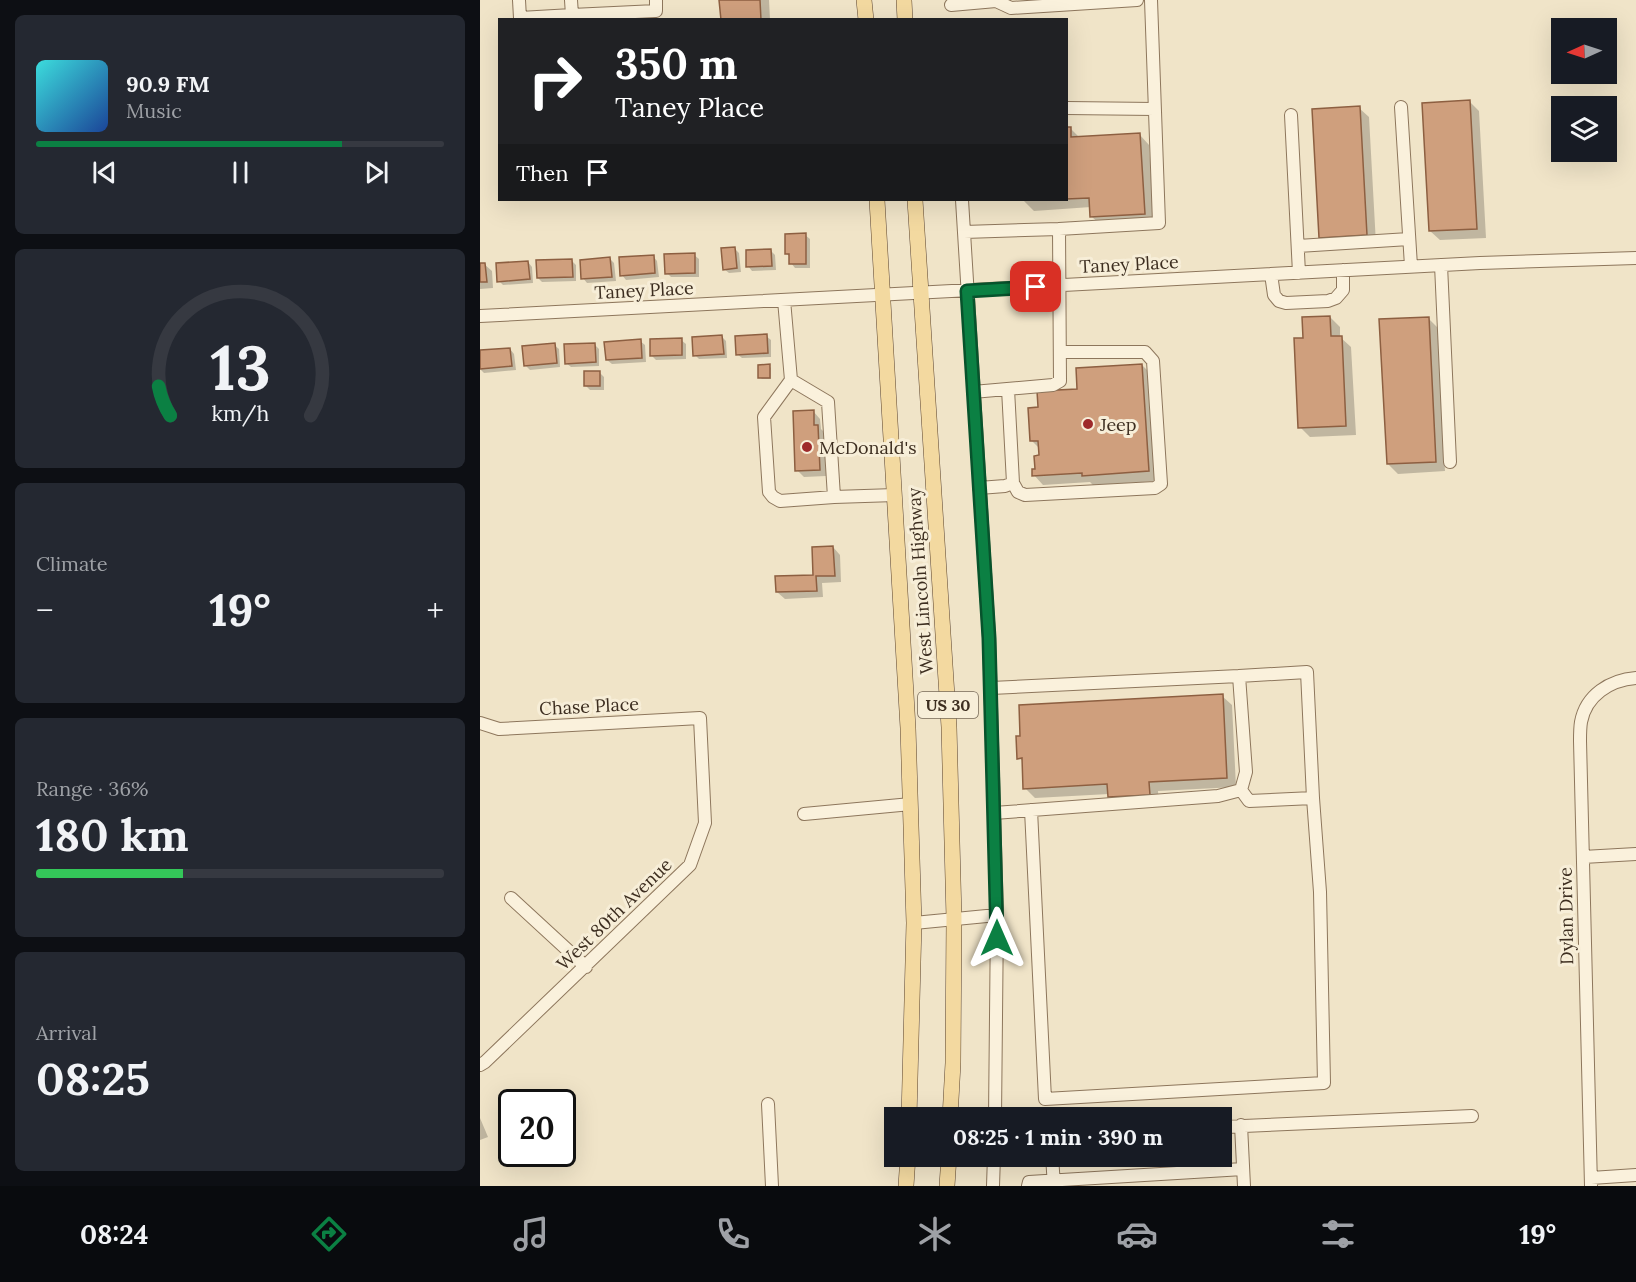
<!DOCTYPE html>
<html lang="en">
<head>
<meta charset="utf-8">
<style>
	body { margin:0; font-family:Lora,serif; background:#242831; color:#f1f3f6; height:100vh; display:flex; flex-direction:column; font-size:22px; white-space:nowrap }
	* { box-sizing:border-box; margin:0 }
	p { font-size:20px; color:#9ea1a6 }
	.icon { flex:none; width:33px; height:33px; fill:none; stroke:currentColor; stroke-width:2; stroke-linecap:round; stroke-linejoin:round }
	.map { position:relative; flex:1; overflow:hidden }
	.sheet { display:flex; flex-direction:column; gap:15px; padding:15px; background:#0d0f14; width:480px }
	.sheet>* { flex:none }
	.guide { position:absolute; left:18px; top:18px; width:570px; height:183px; border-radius:0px; box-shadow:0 6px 24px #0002; background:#202124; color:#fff; overflow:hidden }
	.needle { width:39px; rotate:267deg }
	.buttons { position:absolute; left:1071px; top:18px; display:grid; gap:12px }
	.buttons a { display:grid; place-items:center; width:66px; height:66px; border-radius:0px; background:#171b24; box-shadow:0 6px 24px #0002; font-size:30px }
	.speed { position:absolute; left:18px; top:1089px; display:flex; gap:12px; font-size:30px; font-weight:700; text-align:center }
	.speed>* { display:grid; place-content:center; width:78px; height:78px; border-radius:50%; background:#171b24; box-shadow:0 6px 24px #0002; line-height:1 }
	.speed .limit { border:3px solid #111; border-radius:9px; background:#fff; color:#111 }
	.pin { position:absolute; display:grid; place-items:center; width:51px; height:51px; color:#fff; margin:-26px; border-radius:12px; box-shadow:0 3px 9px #0006 }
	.me { position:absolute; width:66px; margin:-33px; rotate:0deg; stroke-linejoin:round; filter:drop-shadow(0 0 4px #0008) }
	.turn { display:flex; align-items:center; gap:21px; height:126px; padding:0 18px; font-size:27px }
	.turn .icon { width:78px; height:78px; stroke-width:2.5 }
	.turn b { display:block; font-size:42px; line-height:51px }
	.then { display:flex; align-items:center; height:57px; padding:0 18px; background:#0003; gap:12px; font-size:22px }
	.big { font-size:45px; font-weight:700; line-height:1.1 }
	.sheet .widget { flex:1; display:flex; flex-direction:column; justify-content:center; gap:9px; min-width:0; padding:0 21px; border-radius:9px; background:#242831 }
	.sheet .dial { align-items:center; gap:0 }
	.dial svg { height:156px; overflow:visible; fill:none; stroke:#363941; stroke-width:7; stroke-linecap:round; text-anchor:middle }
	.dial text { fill:#f1f3f6; stroke:none }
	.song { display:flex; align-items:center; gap:18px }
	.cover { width:72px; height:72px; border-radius:9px; background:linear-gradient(135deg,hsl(180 70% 55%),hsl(220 70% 35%)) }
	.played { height:6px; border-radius:3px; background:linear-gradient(90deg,#0b8043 75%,#363941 75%) }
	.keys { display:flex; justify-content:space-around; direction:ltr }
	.heat { display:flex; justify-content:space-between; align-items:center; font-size:33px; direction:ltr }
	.charge { height:9px; border-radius:4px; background:linear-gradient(90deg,#34c759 36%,#363941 0) }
	.trip { position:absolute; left:404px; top:1107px; width:348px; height:60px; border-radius:0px; background:#171b24; box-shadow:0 6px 24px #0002; font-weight:700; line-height:60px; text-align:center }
	.dock { display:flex; height:96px; justify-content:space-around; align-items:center; background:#090b0e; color:#9ea1a6 }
	.dock .icon { width:42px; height:42px }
	.dock .active { color:#0b8043 }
	.dock b { font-size:27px; color:#f1f3f6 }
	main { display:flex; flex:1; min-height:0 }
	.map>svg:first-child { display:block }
	.shadow { fill:#0003 }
	.building { fill:#cf9f7d; stroke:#8d5f41; stroke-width:1.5 }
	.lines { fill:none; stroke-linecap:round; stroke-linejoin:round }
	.minor-casing { stroke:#8d765c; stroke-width:14 }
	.major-casing { stroke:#5b4430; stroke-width:16 }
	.minor { stroke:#faf1dc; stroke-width:12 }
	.major { stroke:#f3d9a0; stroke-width:15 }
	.route-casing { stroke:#07532c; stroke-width:15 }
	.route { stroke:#0b8043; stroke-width:10 }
	.poi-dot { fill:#9e2a2b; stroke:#f7eed8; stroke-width:2 }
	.labels { text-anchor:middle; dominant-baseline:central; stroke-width:6; stroke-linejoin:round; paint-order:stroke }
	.shield { fill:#f7eed8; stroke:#756857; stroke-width:1.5 }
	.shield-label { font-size:16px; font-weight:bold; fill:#3d2e20 }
	.street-label { font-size:18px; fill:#3d2e20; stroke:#f7eed8 }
	.poi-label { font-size:18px; fill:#3d2e20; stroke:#f7eed8; text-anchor:start }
</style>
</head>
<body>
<main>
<section class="sheet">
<div class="widget">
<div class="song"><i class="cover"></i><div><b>90.9 FM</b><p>Music</p></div></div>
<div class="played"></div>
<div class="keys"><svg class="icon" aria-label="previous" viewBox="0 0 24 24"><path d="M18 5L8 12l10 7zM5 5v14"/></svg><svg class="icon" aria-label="pause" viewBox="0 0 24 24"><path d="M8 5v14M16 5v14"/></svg><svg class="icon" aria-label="next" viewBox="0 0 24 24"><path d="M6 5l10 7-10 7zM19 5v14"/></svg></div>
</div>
<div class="widget dial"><svg viewBox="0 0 100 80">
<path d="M14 69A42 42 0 1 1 86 69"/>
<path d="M14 69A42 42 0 0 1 8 54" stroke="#0b8043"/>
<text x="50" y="56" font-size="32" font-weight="700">13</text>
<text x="50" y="72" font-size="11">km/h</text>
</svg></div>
<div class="widget"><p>Climate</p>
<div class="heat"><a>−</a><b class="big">19°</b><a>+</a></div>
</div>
<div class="widget"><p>Range · 36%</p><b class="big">180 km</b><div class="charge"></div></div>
<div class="widget"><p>Arrival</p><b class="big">08:25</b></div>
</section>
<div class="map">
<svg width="1156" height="1186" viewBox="0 0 1156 1186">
	<rect width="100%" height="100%" fill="#f0e4c8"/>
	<path class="shadow" d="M240,0H289L290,20H242Z
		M990,102L999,111L1006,238L960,240L950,231Z
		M879,108L889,117L896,244L850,247L840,237Z
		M586,128H590L600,138L660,135L669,145L674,223L622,226L612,217L611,207L554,211L544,201V200H586Z
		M325,235L330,239V268H315L311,263V258L306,253Z
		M254,248L259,253L261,272L249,273L244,269Z
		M291,251L295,255L296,270L272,271L268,266Z
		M214,255L219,259V277H191L187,273Z
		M173,256L177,261L179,277L146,280L142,275Z
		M130,259L134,263L136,281L107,283L103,278Z
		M91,260L96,265V281L62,282L58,278Z
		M48,262L52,267L53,283L23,285L19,281Z
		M0,263L4,264L12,271L13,288L0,289Z
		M850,317L860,327V337L871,347L876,435L830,437L820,427L825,339Z
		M948,318L958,328L965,471L918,474L908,464Z
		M286,336L291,340V357L262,358L257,354Z
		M242,337L246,341L247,358L219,359L215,355Z
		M201,340L206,344V359L176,360L172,356Z
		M160,341L165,345L166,362L132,364L127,360Z
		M114,344L119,349V366L91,367L86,363Z
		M74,345L79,349L80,367L50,370L46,366Z
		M30,349L34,354L36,370L4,373L0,369V352Z
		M662,365L672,375L678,481L613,485L610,482L563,485L554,475L561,457L560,449L552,441L560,409L599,390Z
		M289,366L291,368V379H282L280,377Z
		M119,372L124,377V390H110L106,386Z
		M333,411L340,419L341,429L345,433L346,476L324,477L317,470Z
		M353,547L360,555L361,582L342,583L343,597L305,599L297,592L335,576Z
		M742,696L752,705L756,787L678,791L679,804L639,806L629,797V794L555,798L545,788L544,762L539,758Z
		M0,1118L8,1137L0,1140Z"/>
	<path class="building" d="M239,0H280L281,20H241Z
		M990,100L997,229L949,231L942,103Z
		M880,106L887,235L839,238L832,109Z
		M586,127H591V137L660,133L665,214L610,217L609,198L586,199Z
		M326,233V264H309V254H305V234Z
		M255,247L257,268L243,270L241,248Z
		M291,249L292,266L266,267V250Z
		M215,253V273L185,274L184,254Z
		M174,255L175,273L140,276L139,257Z
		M130,257L132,277L101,279L100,260Z
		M92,259L93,277L57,278L56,260Z
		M48,261L50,279L17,282L16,263Z
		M0,263H5L7,282H0Z
		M850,316L851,336H862L866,426L818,428L814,338H823L822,317Z
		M949,317L956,462L907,464L899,319Z
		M287,334L288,353L256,355L255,336Z
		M242,335L244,354L213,356L212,337Z
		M202,338V355L170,356V339Z
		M161,339L162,358L126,360L124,342Z
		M75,343L77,363L44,366L42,346Z
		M115,343L116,362L85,364L84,344Z
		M30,348L32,366L0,369V350Z
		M290,364V378H278V365Z
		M662,364L669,471L602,476V473L552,476V469H555L554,456L559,455L558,441H550L548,408L558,407L557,391L597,389L596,368Z
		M104,371H120V386H104Z
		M334,410V425H338L340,470L315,471L313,411Z
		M353,546L355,576H336L337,591L296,592L295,576L333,575L332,547Z
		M743,694L747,778L669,782L670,795L628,797L627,784L543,789L542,758L537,759L536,736H540L539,705Z"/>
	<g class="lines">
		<defs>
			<path id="minor" d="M39,0L40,18L92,15
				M91,0L92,15L176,11V0
				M471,5L516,1L531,8L657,0
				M921,107L931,266
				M586,108L675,109
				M811,115L819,273
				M482,200L509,637L517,915L515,1118
				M484,232L579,229
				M818,246L929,239
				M961,265L970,462
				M791,274L794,295L799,301L806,303L848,301L856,298L863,290V270
				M304,300L311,380L284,417L289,492L293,497L300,501L354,497L415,495
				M0,316L1000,263L1156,258
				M311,380L348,402L354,497
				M493,392L573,385L580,381L579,229L679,223L671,0
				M533,483L538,492L545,495L675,488L681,484L673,361L665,352H581
				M499,488L525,486L533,483L528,389
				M759,676L827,672L833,798
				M511,688L759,676L766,772L761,790L738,796L514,813
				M0,723L19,729L220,718L225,823L210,865L5,1062L0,1065
				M551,810L565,1099L844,1083L840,892L833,798L769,801L761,790
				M324,814L431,804
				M1103,857L1156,854
				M31,898L106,967
				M434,923L517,915
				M288,1104L292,1186
				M761,1125L764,1186
				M741,1127L992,1116
				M572,1156L574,1186
				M1111,1178L1156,1175
				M513,1186L514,1156
				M548,1186L549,1182L763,1169
				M1111,1186L1100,741C1100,735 1100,728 1101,722C1106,695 1130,680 1156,678"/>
			<path id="major" d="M384,0L386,20
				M424,0L425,20
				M397,200L428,728L434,923L429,1118
				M435,200L469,727L474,918L473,1063L470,1118
				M426,1186L428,1156
				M467,1186L469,1156"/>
		</defs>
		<use href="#minor" class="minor-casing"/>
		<use href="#major" class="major-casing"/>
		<use href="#minor" class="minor"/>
		<use href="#major" class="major"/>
	</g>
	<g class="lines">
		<defs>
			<path id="route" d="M517,938L509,638L487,291L556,287"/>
		</defs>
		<use href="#route" class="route-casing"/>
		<use href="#route" class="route"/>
	</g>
	<g class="poi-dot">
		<circle cx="608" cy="424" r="6"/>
		<circle cx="327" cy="447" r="6"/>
	</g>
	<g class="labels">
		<rect class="shield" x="438" y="692" width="60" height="26" rx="4.5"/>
		<g class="shield-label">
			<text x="468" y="705">US 30</text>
		</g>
		<g class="street-label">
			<text transform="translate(649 264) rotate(-3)">Taney Place</text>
			<text transform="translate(164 290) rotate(-3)">Taney Place</text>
			<text transform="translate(440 581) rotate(-94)">West Lincoln Highway</text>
			<text transform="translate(109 706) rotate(-3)">Chase Place</text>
			<text transform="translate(134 914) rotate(-44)">West 80th Avenue</text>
			<text transform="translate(1086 916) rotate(-91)">Dylan Drive</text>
		</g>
		<g class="poi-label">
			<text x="620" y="424">Jeep</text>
			<text x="339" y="447">McDonald's</text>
		</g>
	</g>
</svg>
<div class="buttons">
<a><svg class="needle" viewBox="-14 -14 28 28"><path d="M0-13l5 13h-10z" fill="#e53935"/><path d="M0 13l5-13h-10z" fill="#9ea1a6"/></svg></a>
<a><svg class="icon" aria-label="layers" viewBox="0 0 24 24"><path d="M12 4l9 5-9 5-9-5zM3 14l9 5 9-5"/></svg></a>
</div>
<div class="speed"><div class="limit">20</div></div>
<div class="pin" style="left:556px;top:287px;background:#d93025"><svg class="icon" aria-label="arrive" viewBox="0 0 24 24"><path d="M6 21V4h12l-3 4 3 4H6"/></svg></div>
<svg class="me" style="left:517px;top:938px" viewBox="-20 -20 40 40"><path d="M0-17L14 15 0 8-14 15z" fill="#0b8043" stroke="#fff" stroke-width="4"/></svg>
<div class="trip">08:25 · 1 min · 390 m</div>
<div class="guide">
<div class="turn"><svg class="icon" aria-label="right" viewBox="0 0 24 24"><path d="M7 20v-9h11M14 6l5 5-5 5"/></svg><div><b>350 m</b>Taney Place</div></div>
<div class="then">Then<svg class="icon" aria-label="arrive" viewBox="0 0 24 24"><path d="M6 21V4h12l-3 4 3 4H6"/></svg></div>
</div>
</div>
</main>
<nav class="dock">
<b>08:24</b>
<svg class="icon active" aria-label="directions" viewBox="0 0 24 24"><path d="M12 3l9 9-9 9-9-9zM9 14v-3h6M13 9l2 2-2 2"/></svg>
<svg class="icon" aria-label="music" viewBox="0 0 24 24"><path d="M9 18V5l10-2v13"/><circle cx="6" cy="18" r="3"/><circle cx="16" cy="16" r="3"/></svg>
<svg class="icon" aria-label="phone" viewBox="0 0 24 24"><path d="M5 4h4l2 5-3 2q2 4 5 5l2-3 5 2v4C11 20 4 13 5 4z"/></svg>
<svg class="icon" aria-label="climate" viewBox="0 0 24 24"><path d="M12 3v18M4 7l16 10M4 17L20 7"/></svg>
<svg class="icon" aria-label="car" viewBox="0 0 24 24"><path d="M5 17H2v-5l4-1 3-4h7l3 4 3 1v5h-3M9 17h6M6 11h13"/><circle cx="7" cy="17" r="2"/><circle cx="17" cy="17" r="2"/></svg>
<svg class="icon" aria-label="filters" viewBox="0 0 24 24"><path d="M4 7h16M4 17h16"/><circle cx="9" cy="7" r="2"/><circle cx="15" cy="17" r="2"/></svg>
<b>19°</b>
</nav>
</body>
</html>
